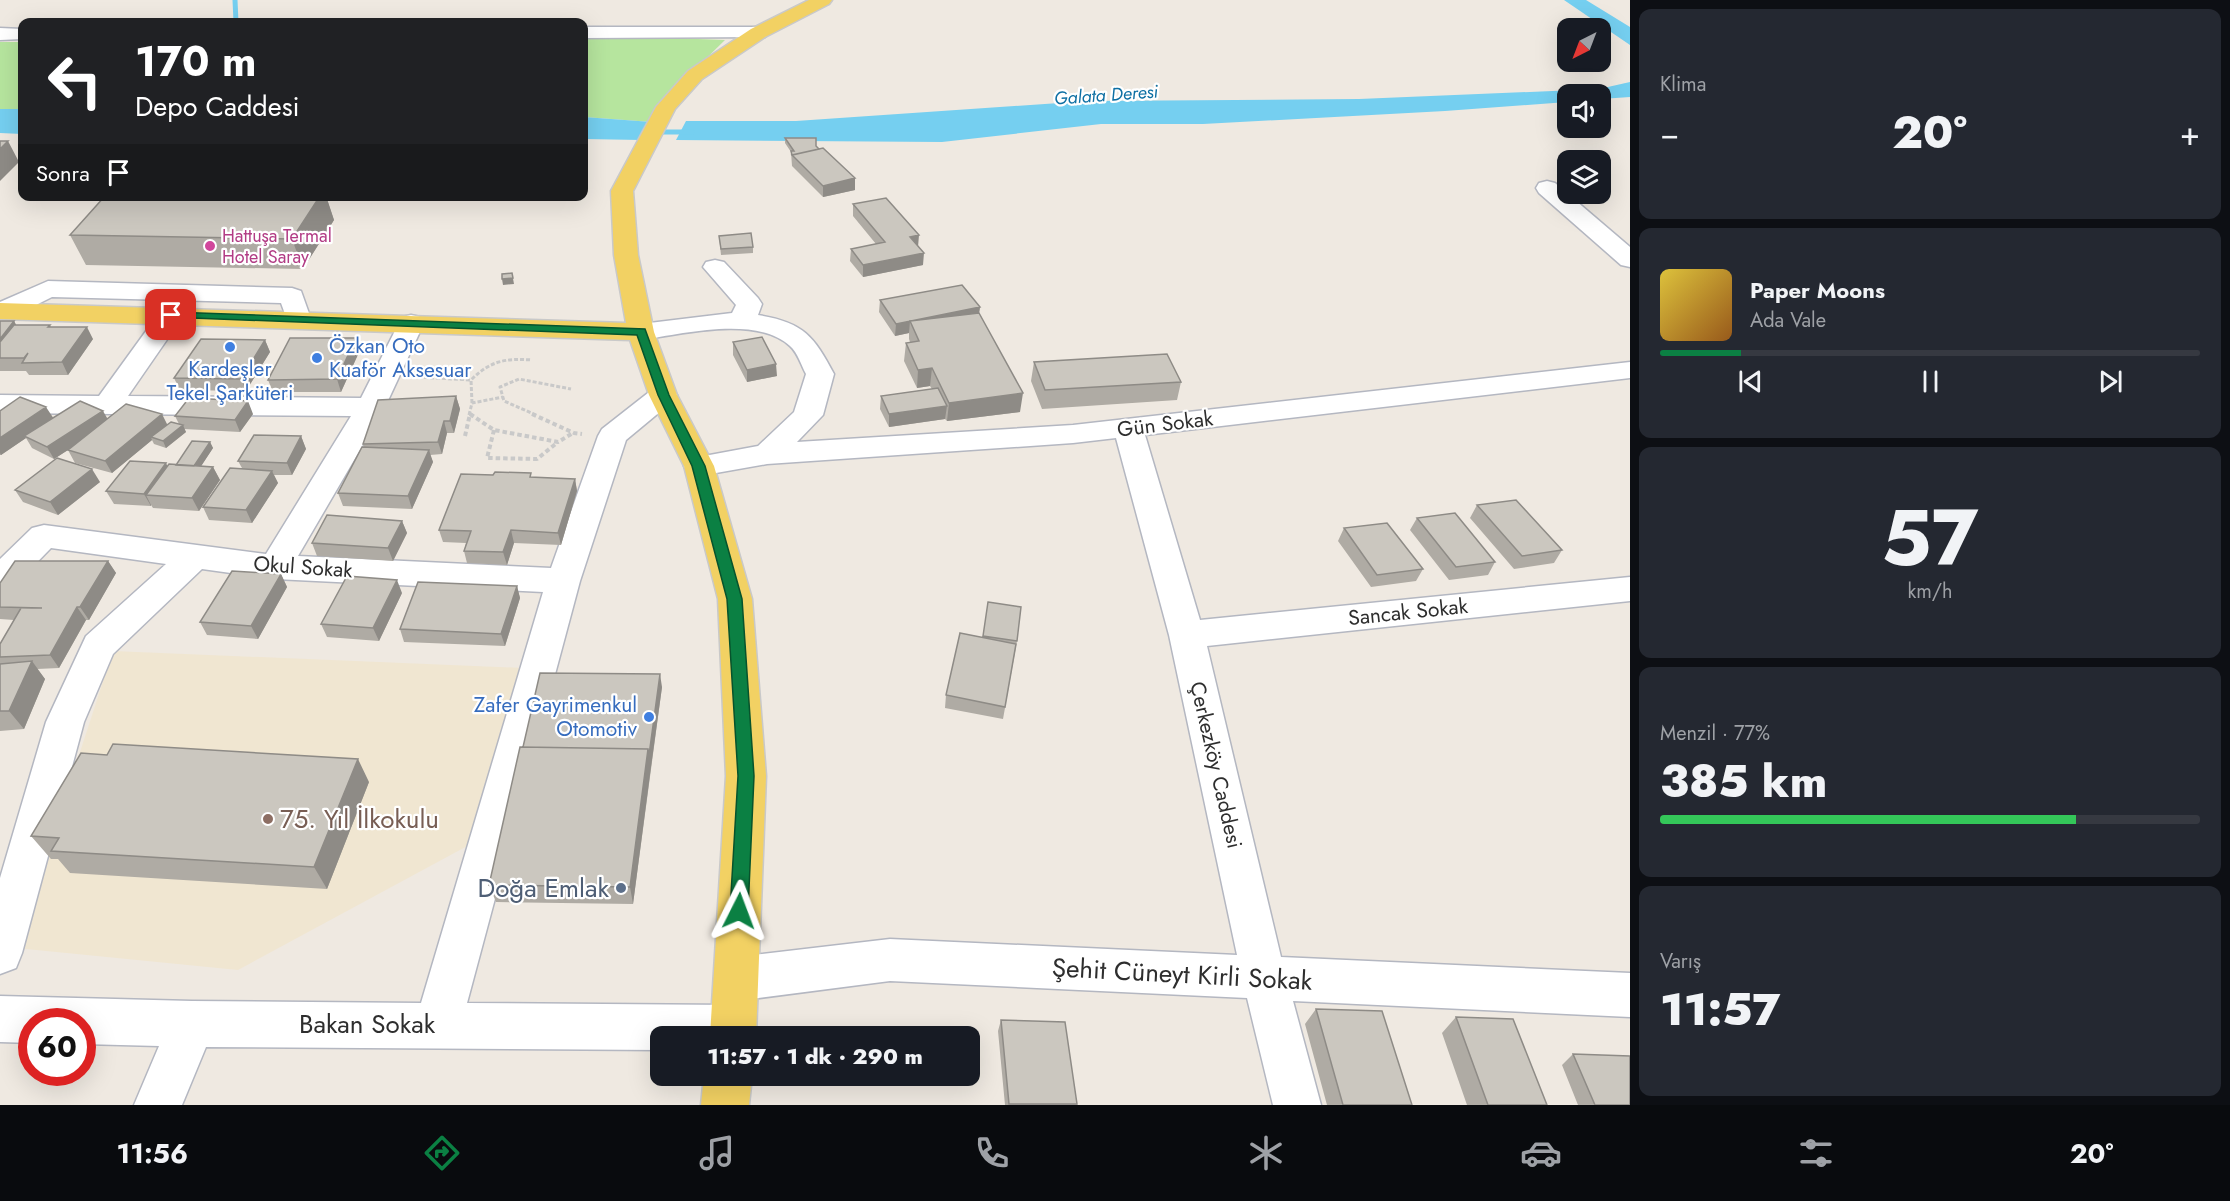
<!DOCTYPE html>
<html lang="tr">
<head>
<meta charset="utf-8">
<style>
	body { margin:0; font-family:Jost,sans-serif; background:#242831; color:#f1f3f6; height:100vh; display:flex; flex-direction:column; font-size:22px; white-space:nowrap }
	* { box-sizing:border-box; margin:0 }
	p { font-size:20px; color:#9ea1a6 }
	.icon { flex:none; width:33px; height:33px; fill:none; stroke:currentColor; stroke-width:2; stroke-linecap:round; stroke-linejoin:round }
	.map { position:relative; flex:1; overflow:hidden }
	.side { display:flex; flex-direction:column; gap:9px; padding:9px; background:#0d0f14; width:600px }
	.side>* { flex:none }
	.hud { position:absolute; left:18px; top:18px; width:570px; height:183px; border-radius:12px; box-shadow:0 6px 24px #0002; background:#202124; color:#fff; overflow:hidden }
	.needle { width:39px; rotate:222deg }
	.controls { position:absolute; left:1557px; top:18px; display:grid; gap:12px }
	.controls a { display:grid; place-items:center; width:54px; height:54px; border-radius:12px; background:#171b24; box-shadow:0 6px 24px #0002; font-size:30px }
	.speed { position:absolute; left:18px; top:1008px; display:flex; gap:12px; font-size:30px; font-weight:700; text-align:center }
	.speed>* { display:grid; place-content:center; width:78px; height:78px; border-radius:50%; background:#171b24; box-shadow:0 6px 24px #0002; line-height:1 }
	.speed .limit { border:9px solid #d22; background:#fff; color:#111 }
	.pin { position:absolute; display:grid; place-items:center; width:51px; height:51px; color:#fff; margin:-26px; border-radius:12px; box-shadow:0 3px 9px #0006 }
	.me { position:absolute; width:66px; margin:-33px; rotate:3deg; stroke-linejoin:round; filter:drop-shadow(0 0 4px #0008) }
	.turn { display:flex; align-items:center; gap:21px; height:126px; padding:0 18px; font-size:27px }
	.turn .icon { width:78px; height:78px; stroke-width:2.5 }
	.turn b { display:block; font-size:42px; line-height:51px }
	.then { display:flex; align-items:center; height:57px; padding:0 18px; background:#0003; gap:12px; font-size:22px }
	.big { font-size:45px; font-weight:800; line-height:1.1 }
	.side .tile { flex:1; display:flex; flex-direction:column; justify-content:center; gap:9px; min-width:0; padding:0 21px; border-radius:12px; background:#242831 }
	.side .dial { align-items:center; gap:0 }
	.dial b { font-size:78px; line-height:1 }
	.song { display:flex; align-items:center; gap:18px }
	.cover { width:72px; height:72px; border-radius:9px; background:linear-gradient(135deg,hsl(50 70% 55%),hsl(30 70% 35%)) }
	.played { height:6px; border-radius:3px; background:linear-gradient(90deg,#0b8043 15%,#363941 15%) }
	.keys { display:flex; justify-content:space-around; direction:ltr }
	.heat { display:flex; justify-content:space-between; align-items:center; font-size:33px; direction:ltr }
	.charge { height:9px; border-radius:4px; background:linear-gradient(90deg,#34c759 77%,#363941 0) }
	.trip { position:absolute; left:650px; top:1026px; width:330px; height:60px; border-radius:12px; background:#171b24; box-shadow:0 6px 24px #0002; font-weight:800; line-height:60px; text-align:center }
	.tabs { display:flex; height:96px; justify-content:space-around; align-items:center; background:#090b0e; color:#9ea1a6 }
	.tabs .icon { width:42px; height:42px }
	.tabs .on { color:#0b8043 }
	.tabs b { font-size:27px; color:#f1f3f6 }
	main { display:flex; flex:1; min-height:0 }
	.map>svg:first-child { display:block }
	.education { fill:#f0e6d1 }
	.green { fill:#b6e59e }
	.water { fill:#75cff0 }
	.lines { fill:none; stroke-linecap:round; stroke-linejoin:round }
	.stream { stroke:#75cff0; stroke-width:5 }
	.minor-casing { stroke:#b4b7c1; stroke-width:3 }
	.major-casing { stroke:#c9c9c9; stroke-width:3 }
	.path-far1 { stroke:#c9c9c9; stroke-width:3; stroke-dasharray:4 2; stroke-linecap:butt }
	.path { stroke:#c9c9c9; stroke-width:4; stroke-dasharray:4.5 3; stroke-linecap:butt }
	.minor { fill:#fff; fill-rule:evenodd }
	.major { fill:#f2d163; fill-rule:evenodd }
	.wall { fill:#afaba4 }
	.shaded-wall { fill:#8e8b86 }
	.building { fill:#cbc7bf; stroke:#8e8b86; stroke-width:1.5 }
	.route { fill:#0b8043; stroke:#07532c; stroke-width:1.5 }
	.hotel-dot { fill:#d1479c; stroke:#fff; stroke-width:2 }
	.shop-dot { fill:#3f7fe0; stroke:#fff; stroke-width:2 }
	.education-dot { fill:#8d6e63; stroke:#fff; stroke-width:2 }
	.service-dot { fill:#5c6f8a; stroke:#fff; stroke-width:2 }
	.labels { text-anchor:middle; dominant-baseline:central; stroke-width:4.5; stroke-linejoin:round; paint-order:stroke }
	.far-water-label { font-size:18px; font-style:italic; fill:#0d6fa3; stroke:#fff }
	.far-hotel-label { font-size:18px; fill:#b23c85; stroke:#fff; text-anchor:start }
	.shop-label { font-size:21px; fill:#366cbe; stroke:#fff; text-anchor:start }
	.street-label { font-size:21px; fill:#2e2e2e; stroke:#fff }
	.near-education-label { font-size:26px; fill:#785e54; stroke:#fff; text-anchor:start }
	.near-service-label { font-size:26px; fill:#4e5e75; stroke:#fff; text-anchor:end }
	.near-street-label { font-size:26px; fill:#2e2e2e; stroke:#fff }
</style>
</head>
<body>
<main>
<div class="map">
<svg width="1630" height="1105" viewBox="0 0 1630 1105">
	<rect width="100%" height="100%" fill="#efe9e1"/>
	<path class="education" d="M113,651L524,668L471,844L238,970L16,948Z"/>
	<path class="green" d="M584,35H590L725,40L675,89L652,122L584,117Z
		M0,42H22V109H0Z"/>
	<path class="water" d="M1564,0H1586L1630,27V45Z
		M1630,82V97L1601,99L1600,94H1568L1567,102L1445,111L1203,124H1101L942,142L676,140L686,121H796L1088,101L1359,99L1599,89Z
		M0,109H22V134L0,133Z
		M584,117L652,122L641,140L584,139Z"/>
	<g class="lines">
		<path class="stream" d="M235,0L236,22
			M652,132H692"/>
		<defs>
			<path id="minor" d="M758,27L765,29L767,33L765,37L584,38V27Z
				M0,28L22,29V39L0,40Z
				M1547,181L1555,183L1630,247V267L1621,265L1539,193L1536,188L1539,183Z
				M715,260L724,262L758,298L762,304L758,315C803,322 814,336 834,374L823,415L797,442L1073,425L1630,362V378L1145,435L1200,620L1630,577V601L1207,646L1281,957L1630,973V1017L1293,1001L1321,1105H1273L1247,998L890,981L736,1001L720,994L714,979L720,964L736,957L890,939L1237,955L1169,635L1116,438L1073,443L767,464L699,476L688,473L684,466L688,459L758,446L794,412L806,374C801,365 798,353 790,346C756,315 682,334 641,340L632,338L628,332L632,326L641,324L732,313L736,305L703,267L706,262Z
				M48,281L292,288L301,291L311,319L307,325L298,327L289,325L281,303L52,297L12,317L0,318V302Z
				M171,307L180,309L184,315L128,396L361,398L402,317L411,315L420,317L424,323L385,407L298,556L551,568L598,436L602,429L653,389L663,386L673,389L677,395L673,401L626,440L580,581L467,1003L733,1005L749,1012L756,1028L753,1036H660V1050L206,1047L182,1105H134L159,1046L82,1044V1022H32V1043L0,1042V996L192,1001L421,1003L543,592L275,579L202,569L113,654L84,722L22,953L16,968L0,974V878L46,722L86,636L166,564L51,548L12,588L0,591V559L32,528L44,525L266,554L351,416L0,413V395L99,396L162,309Z"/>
			<path id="major" d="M809,0H832L829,4L765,37L702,79L675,109L633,191L638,255L654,332L677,395L714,466L752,599L766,776L756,1036H710L726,776L718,599L684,466L649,395L630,340L0,319V303L626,323L614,255L611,191L656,107L688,71L751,29Z
				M704,1076H752L749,1105H701Z"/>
		</defs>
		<use href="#minor" class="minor-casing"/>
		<use href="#major" class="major-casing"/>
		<path class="path-far1" d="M418,377L471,380
			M472,403L471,380C490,361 505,358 532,360
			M470,414L472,415
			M469,415L472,403L503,397
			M536,415L504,401L500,387L519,379L571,389"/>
		<path class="path" d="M470,414L494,430L558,442L573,433
			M532,414L574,433L582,434
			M494,430L487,458L537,459L558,442
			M465,436L470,414"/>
		<use href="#minor" class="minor"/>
		<use href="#major" class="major"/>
	</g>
	<path class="wall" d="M785,138L816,147L855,178V190L823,197L792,166L791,152L785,143Z
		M105,196H326L334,220L303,269L86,265L70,235Z
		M853,204L918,246L923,265L863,277L850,261L851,249L876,244L853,216Z
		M719,236L753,247V253L721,255Z
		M880,300L980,307L979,313L1020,412L947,421L945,419L889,427L880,409L881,396L932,389L930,386L917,388L904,361L906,343L910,342L909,339V333L895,336L879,312Z
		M0,321H14L16,325H50L51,327L93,339L68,375H29L26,371H0Z
		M356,338L360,350L341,392H273L268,380Z
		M265,340L270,352L246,391L180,390L174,378Z
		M733,342L777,376L747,382L733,355Z
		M1034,362L1181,382L1177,400L1042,409L1031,381Z
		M456,396L460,409L454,433H447L442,454L430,455L433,462L412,509L343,506L338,493L364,447L363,444Z
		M0,411L53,418L107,419L167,425L179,424L175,416L253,414L240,432L184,429L186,432L166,448L154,444L152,440L112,473L75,463L68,450L54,459L32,448L26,438L1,455H0Z
		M301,436L306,449L292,475H274L278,483L252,523L209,520L203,507L242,468L238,461Z
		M210,442L213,448L201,466L213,467L220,480L199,511L153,508L151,505V506L114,504L106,491L167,466L176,465Z
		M532,477L575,479L577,491L561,545L514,543L507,565L467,563L464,551L466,543L443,542L439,530Z
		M100,482L58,515L23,502L15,490Z
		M1477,505L1562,550L1554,563L1514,569L1470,518Z
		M1417,518L1495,562L1488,575L1449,580L1410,530Z
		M402,521L407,533L393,561L317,556L312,543Z
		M1344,528L1423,569L1416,581L1371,587L1338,541Z
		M108,561L116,573L89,620H86L59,668L37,669L45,679L24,729L0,731V644L14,620L0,619V583Z
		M281,574L287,587L258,639L207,635L200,622Z
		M517,586L520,598L505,646L404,642L400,629Z
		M402,593L379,641L327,637L321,624Z
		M988,602L1017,641L1003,719L945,708L946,695L983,637Z
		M662,687L633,904L496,902L489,885L523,747Z
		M369,782L327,889L70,873L58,859H51L31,836Z
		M1316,1009L1412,1105H1327L1305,1024Z
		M1456,1017L1547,1105H1467L1442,1033Z
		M1001,1020L1077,1104V1105H1005L998,1031Z
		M1573,1054L1630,1105H1578L1562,1065Z"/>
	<path class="shaded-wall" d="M8,141L19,162L0,181V149Z
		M855,178V190L823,197V186Z
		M320,196H326L334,220L303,269L292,239Z
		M919,235L918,247L910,237Z
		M924,253L923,265L863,277V265Z
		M512,273L514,284L503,285L502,279Z
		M980,307L978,320L910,321L909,333L895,336L896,324Z
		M14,321L21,334L0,356V339Z
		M87,327L93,339L68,375L62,362Z
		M356,338L360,350L341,392L337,379Z
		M265,340L270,352L246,391L241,379Z
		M776,364L777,376L747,382V370Z
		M932,368L930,386L917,388L918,370Z
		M1023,393L1020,412L947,421L949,403Z
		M456,396L460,409L454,433L450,421Z
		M248,401L253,414L240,432L235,420Z
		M947,406L945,419L889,427V414Z
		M46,407L54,419L24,436L26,438L1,455L0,453V438Z
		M103,411L110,423L54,459L47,447Z
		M162,414L168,426L151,437L152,440L112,473L105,461Z
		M444,421L447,433L442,454L438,442Z
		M183,425L186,432L166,448L163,441Z
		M301,436L306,449L292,475L287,463Z
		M210,442L213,448L196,474L193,468Z
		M429,450L433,462L412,509L408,496Z
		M166,463L172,476L146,495L151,505V506L144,494Z
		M213,467L220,480L199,511L192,498Z
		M92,469L100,482L58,515L50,502Z
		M272,471L278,483L252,523L246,510Z
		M575,479L577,491L561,545L558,533Z
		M402,521L407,533L393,561L388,548Z
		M511,530L514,543L507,565L503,552Z
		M108,561L116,573L89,620L80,607Z
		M281,574L287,587L258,639L251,626Z
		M397,580L402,593L379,641L373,628Z
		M517,586L520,598L505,646L501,634Z
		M77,607L86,620L59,668L50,655Z
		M32,661L45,679L24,729L9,711Z
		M660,674L662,687L651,767L649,755Z
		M648,749L651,767L633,904L630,887Z
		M358,759L369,782L327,889L314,867Z"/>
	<path class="building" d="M785,138H816V146L819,149L792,155L791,151H794Z
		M0,141H8L0,149Z
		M823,148L855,178L823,186L792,155Z
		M105,196H320L292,239L70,235Z
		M886,198L919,235L910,237L924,253L863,265L851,249L885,242L853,204Z
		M751,233L753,247L721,249L719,236Z
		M512,273L513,278L502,279V274Z
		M962,285L980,307L896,324L880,300Z
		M979,313L1023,393L949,403L932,368L918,370L906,343L919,341L910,321Z
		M0,321H14L0,339Z
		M14,325H50L48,327H87L62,362L22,363L28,353L24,358H0V342Z
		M762,337L776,364L747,370L733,342Z
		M290,338H356L337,379L268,380Z
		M201,339L265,340L241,379L174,378Z
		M1167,354L1181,382L1045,390L1034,362Z
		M938,388L947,406L889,414L881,396Z
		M456,396L450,421H444L438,442L363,444L378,400Z
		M20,397L46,407L0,438V411Z
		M189,398L248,401L235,420L175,416Z
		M80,401L103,411L47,447L24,436Z
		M126,404L162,414L105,461L68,450Z
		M171,422L183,425L163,441L151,437Z
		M254,435L301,436L287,463L238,461Z
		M192,441L210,442L194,466L176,465Z
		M362,447L429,450L408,496L338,493Z
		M57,458L92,469L50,502L15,490Z
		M130,461L166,463L144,494L106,491Z
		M169,464L213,467L192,498L146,495Z
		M230,468L272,471L246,510L203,507Z
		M495,472L531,473L530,477L575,479L558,533L511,530L503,552L464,551L471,531L439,530L461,474L493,475Z
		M1516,500L1562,550L1522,556L1477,505Z
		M1455,513L1495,562L1456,567L1417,518Z
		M327,515L402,521L388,548L312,543Z
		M1387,523L1423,569L1377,575L1344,528Z
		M15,561H108L80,607H77L50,655L0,657V644L21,608H42L0,607V583Z
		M232,571L281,574L251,626L200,622Z
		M347,576L397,580L373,628L321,624Z
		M418,582L517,586L501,634L400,629Z
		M988,602L1021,607L1017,641L983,636Z
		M960,633L1016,644L1005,707L946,695Z
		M32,661L9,711H0V664Z
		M540,673L660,674L649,755L648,749L523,747Z
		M113,744L358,759L314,867L51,851L59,838L31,836L81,753L107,755Z
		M520,747L648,749L630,887L489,885Z
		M1316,1009L1382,1011L1412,1105H1343Z
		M1456,1017L1513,1019L1547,1105H1488Z
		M1001,1020L1065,1022L1077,1104H1009Z
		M1573,1054L1630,1056V1105H1595Z"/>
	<path class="route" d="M171,312L645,329L669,395L705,466L742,599L754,776L748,911L746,917L739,920L733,917L730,911L738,776L727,599L692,466L658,395L637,335L167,317V313Z"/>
	<circle class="hotel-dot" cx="210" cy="246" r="6"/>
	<g class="shop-dot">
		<circle cx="230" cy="347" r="6"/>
		<circle cx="317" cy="358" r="6"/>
		<circle cx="649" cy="717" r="6"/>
	</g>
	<circle class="education-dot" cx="268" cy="819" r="6"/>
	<circle class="service-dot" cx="621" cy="888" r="6"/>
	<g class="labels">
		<g class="far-water-label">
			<text transform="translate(1106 95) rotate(-4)">Galata Deresi</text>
		</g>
		<g class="far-hotel-label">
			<text x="222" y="236">Hattuşa Termal<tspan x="222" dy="21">Hotel Saray</tspan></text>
		</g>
		<g class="shop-label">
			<text x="329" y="346">Özkan Oto<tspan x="329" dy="24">Kuaför Aksesuar</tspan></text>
			<text x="230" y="369" text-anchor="middle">Kardeşler<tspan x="230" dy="24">Tekel Şarküteri</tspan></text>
			<text x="637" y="705" text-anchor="end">Zafer Gayrimenkul<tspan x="637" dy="24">Otomotiv</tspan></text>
		</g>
		<g class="street-label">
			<text transform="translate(1165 424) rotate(-7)">Gün Sokak</text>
			<text transform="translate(303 567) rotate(4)">Okul Sokak</text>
			<text transform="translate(1408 612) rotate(-6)">Sancak Sokak</text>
			<text transform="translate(1216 765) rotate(77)">Çerkezköy Caddesi</text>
		</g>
		<g class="near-education-label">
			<text x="280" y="819">75. Yıl İlkokulu</text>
		</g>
		<g class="near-service-label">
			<text x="609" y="888">Doğa Emlak</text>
		</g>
		<g class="near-street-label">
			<text transform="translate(1182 974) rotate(3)">Şehit Cüneyt Kirli Sokak</text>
			<text x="367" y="1024">Bakan Sokak</text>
		</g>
	</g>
</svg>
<div class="controls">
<a><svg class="needle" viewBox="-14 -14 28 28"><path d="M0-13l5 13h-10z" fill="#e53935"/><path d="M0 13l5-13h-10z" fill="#9ea1a6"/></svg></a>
<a><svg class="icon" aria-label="sound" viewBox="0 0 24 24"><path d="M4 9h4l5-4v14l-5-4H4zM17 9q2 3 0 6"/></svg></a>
<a><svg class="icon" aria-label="layers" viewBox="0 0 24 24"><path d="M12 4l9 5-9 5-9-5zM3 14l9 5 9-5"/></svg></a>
</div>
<div class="speed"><div class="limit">60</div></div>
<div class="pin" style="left:171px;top:315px;background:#d93025"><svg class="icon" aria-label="arrive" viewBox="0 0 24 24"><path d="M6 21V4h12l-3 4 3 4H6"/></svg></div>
<svg class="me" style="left:739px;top:911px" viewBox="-20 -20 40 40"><path d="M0-17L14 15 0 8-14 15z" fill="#0b8043" stroke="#fff" stroke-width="4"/></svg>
<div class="trip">11:57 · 1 dk · 290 m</div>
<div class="hud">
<div class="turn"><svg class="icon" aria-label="left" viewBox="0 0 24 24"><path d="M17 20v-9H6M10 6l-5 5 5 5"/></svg><div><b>170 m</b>Depo Caddesi</div></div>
<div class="then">Sonra<svg class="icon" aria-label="arrive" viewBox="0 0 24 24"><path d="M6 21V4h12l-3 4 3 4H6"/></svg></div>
</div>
</div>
<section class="side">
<div class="tile"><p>Klima</p>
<div class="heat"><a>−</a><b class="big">20°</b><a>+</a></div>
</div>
<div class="tile">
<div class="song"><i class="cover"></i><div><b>Paper Moons</b><p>Ada Vale</p></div></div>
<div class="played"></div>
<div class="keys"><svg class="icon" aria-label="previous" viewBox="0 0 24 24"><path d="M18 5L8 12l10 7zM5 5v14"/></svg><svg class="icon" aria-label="pause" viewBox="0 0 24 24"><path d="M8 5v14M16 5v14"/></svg><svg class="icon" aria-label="next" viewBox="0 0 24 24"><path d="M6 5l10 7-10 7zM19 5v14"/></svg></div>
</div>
<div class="tile dial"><b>57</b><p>km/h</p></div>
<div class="tile"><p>Menzil · 77%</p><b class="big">385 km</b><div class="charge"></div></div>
<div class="tile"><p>Varış</p><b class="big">11:57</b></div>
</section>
</main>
<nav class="tabs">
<b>11:56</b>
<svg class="icon on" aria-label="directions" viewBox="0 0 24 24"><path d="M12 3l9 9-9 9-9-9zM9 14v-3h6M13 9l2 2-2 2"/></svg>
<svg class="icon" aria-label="music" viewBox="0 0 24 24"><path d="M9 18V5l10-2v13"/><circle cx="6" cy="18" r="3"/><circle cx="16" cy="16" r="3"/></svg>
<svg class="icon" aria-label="phone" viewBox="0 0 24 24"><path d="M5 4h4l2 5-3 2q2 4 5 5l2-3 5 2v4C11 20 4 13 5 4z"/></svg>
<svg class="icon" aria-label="climate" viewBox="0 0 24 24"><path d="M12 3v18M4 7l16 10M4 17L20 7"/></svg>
<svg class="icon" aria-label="car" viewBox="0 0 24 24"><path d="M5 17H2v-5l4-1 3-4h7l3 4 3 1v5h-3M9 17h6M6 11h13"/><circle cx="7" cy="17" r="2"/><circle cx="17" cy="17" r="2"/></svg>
<svg class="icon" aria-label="filters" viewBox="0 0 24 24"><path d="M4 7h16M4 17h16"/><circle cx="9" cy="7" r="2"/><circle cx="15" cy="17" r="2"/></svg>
<b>20°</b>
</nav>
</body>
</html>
